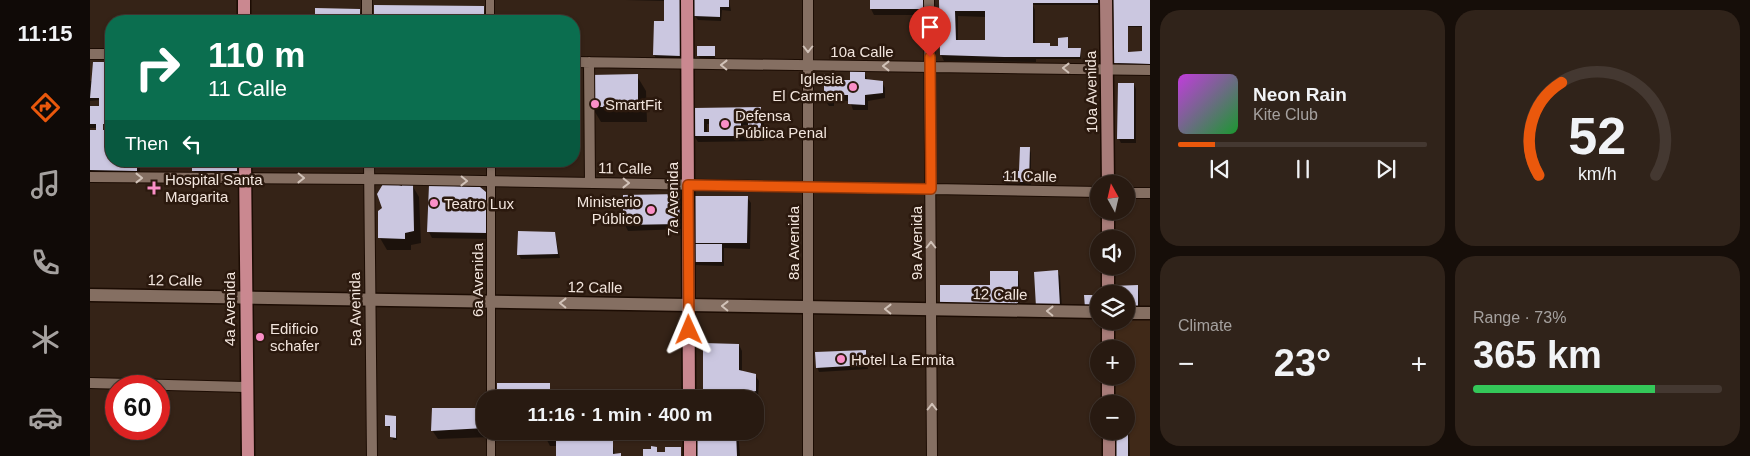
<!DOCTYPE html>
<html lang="en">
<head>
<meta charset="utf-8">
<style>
	body { margin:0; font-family:Arial,sans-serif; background:#30231a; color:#f1f3f6; height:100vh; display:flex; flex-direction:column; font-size:19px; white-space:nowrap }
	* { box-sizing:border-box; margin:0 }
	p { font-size:16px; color:#a5a19f }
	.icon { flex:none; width:28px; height:28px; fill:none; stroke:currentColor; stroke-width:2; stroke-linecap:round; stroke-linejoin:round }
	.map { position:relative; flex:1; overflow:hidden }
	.side { display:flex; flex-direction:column; gap:10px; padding:10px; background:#160e09; width:600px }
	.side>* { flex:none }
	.hud { position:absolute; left:15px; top:15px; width:475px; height:152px; border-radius:20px; box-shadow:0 1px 4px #0004,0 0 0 1px #443831; background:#0b6e4f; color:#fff; overflow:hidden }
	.needle { width:32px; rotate:352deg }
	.controls { position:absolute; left:1000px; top:175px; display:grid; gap:10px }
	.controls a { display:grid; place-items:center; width:45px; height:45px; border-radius:50%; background:#281a11; box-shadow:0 1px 4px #0004,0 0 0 1px #443831; font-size:25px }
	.speed { position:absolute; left:15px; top:375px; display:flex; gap:10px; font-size:25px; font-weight:700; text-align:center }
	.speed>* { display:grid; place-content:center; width:65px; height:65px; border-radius:50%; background:#281a11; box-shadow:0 1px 4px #0004,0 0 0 1px #443831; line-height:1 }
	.speed .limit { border:8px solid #d22; background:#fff; color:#111 }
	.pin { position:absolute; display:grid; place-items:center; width:42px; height:42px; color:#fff; margin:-51px -21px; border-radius:50% 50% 50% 0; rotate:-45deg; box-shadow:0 0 5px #0007 }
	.pin .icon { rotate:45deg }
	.me { position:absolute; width:55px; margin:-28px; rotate:359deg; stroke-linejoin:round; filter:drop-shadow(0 0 4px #0008) }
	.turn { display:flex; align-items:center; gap:18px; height:105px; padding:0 20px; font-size:22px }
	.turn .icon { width:65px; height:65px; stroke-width:2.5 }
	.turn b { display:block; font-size:35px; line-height:42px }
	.then { display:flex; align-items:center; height:48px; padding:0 20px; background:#0003; gap:10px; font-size:19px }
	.big { font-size:38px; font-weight:700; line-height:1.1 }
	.side .widget { flex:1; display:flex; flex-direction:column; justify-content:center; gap:8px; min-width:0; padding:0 18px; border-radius:20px; background:#30231a }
	.side .dial { align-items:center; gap:0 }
	.dial svg { height:130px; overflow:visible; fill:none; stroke:#443831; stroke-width:7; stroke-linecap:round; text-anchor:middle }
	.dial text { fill:#f1f3f6; stroke:none }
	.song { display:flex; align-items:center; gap:15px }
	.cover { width:60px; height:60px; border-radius:8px; background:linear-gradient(135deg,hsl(290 70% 55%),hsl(130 70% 35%)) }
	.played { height:5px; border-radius:2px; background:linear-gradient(90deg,#ea580c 15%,#443831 15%) }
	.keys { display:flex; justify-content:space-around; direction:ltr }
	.heat { display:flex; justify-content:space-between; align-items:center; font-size:28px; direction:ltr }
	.charge { height:8px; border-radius:4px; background:linear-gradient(90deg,#34c759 73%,#443831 0) }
	.side .tiles { flex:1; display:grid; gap:10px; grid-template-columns:repeat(2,1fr) }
	.trip { position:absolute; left:386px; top:390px; width:288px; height:50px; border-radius:20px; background:#281a11; box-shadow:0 1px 4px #0004,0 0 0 1px #443831; font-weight:700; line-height:50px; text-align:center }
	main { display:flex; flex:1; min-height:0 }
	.menu { display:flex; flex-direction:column; width:90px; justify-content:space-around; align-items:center; background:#100a07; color:#a5a19f }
	.menu .icon { width:35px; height:35px }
	.menu .current { color:#ea580c }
	.menu b { font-size:22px; color:#f1f3f6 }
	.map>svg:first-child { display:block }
	.built { fill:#402918 }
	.shadow { fill:#0007; fill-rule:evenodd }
	.building { fill:#cbc7e0; fill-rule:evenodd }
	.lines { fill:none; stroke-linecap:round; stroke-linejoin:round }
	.pedestrian-casing { stroke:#1c0c03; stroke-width:10 }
	.minor-casing { stroke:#1c0c03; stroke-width:12 }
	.tertiary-casing { stroke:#1c0c03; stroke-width:15 }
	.secondary-casing { stroke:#1c0c03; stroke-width:15 }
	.primary-casing { stroke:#1c0c03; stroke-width:15 }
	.pedestrian { stroke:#856f62; stroke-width:8 }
	.minor { stroke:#856f62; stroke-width:10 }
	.tertiary { stroke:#856f62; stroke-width:12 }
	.secondary { stroke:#a87c79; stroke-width:12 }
	.primary { stroke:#ca8890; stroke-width:12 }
	.oneway { stroke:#d1c2b8 }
	.route-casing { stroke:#983908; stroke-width:12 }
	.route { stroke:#ea580c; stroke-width:9 }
	.poi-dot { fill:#fa8fc7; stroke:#2b190e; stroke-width:2 }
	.labels { text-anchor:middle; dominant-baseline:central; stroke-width:5; stroke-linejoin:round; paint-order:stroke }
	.street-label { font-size:15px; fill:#f2e5dd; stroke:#2b190e }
	.poi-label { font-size:15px; fill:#f2e5dd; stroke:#2b190e; text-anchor:start }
</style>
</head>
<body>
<main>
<nav class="menu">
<b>11:15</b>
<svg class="icon current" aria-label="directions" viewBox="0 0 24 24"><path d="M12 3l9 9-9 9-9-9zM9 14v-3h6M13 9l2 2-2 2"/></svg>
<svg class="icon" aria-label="music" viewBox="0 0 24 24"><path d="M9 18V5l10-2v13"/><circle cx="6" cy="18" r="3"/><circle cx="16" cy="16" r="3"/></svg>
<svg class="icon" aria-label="phone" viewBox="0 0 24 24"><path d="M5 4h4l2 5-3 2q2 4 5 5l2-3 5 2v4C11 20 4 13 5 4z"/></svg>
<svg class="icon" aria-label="climate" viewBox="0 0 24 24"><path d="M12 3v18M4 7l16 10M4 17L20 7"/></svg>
<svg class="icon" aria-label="car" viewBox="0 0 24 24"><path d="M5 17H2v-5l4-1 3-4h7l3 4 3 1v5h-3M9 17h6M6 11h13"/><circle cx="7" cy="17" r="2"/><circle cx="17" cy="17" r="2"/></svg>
</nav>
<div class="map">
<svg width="1060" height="456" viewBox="0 0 1060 456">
	<rect width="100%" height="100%" fill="#352317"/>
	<path class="built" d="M1036,319H1060V456H1038L1036,404H1026L1025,376H1036V349H1025V324L1028,321H1036Z"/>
	<path class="shadow" d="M535,0H595L593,61H568L564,55L565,22H575V1Z
		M605,0H639L641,11L632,10L631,21L608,20L605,16Z
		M781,0H837V15H784L781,9Z
		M850,0H1009V5H943L945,10V44L969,48L977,39L979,49H990L991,59H946V62L854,61L851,55ZM868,16L896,17L897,41H868Z
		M1024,0H1060V65L1028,64L1025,59ZM1037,27H1053V53H1038Z
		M285,6L394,7L396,21H285Z
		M226,9L270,10L273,21H227Z
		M624,47L625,58H610L608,55Z
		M4,63H21V161H50V176L0,173V131H7V128H0V107H10V100L0,101V81H4ZM11,123H18V131H11Z
		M774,72L778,81L792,82L795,88V98L778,101V110H763L760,101L744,100V106H739L735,100L739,75L742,81H762Z
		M547,76L556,91L557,122H511L502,107Z
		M1044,84L1046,89V143H1031L1029,139Z
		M604,109H670L674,115V141L608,142L604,136ZM617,124H620V133H617ZM653,125H659V129H653Z
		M939,148L941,153V186H917L915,182L931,172Z
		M75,161H148V173L105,174L103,165H77Z
		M322,185L329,197L331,243L321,245V250H297L290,238L289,212L294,209L288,197L291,188H313Z
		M340,187L396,193L399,199L400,239L342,238L339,232Z
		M588,195L592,201V229L538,231L535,225Z
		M657,197L661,203L660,249L634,248V266L603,265L601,242Z
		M430,232L465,233L470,258L431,259L429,255Z
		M927,272L929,276L930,308H903L901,286Z
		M967,272L970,276L972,310L950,311Z
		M1047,286L1049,291L1050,311L1036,312Z
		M649,345L652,351V372L665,375L669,381L668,397L614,399Z
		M775,351L778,369L729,372L727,367Z
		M395,410V431H400V437L348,439L342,430Z
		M305,417L306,419L307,440H303L301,429L297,426Z
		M1037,423L1039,428L1040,456H1027Z
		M408,431H514V441H522L525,455L531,456H468V446H460L457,440H412Z
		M518,431H596V435H520Z
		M607,431H648L650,456H607Z"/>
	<path class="building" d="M574,0H591L590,56L563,55L564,21H574Z
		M604,0H639V7H630V17L604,16Z
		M780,0H834V9H780Z
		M849,0H1008V3H943V43H960V46H968V38L978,37V48H991L990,57H914L850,55ZM865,11H895V40H866Z
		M1023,0H1060V64L1024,63ZM1038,26H1052V51L1038,52Z
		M284,5L394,6V18L391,21H284Z
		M225,8L270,9V21H225Z
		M607,46H625V56H607Z
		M3,62H21V161H47V171L0,170V130H6V124H0V106H9V98H0ZM13,124H17V130H13Z
		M760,71H775V79L793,81V93L775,95V105L758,104V95H742V101L734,100V74H740V80H760Z
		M548,74V107H501L500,75Z
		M1028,83H1044V139H1027Z
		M671,107V136H603V108ZM614,119H619V132H614ZM651,119H658V128H651Z
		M930,147H940L939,182H913V171H929Z
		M102,161H147V171H102Z
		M303,183L312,186V184H323L324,231L315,233V239L288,238V211L292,208L287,194L293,184Z
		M339,185L390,187L396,192L398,233L337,232Z
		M589,194L590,224L533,225V195Z
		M600,196H658L657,243H600Z
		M428,231L465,232L468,254L427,255Z
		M600,244H632V262H600Z
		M968,270L970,306L946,307L944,272Z
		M900,271H928V304L850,305V285H900Z
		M1048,285V307L1036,308V294H1022L1021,286Z
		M994,295H1008V304L1005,308H995Z
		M613,343L649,344V370L666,374V391L649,395V399H613Z
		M776,350V365L726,368L725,352Z
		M407,383H460V392L531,395V399H407Z
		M342,408H395V428L341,431Z
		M295,415L306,416V438L300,437V426H295Z
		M407,431H511V439H523V454L531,453V456H466V440H456V434H407Z
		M605,431H646L647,456H606Z
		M1026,431H1038V456H1026Z
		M561,446L567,447V452H575V447H591V456H553V449H561Z"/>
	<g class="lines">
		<defs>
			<path id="pedestrian" d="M400,0V21
				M401,161V399
				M401,431V456"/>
			<path id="minor" d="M277,0V21
				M839,0L842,456
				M0,54H21
				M484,62L1060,70
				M499,62L500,183
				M279,161L282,456
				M0,177L279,179L1009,192
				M1036,193H1060
				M0,383L156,387
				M718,456V0"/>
			<path id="tertiary" d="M0,295L1009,312
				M1036,313H1060"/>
			<path id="secondary" d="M1016,0L1018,184
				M1018,239V211
				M1018,294V266
				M1018,321V349
				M1018,376V404
				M1019,431V456"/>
			<path id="primary" d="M154,0V21
				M597,0L599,399
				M155,161L158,456
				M600,431V456"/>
		</defs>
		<use href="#pedestrian" class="pedestrian-casing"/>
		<use href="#minor" class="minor-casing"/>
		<use href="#tertiary" class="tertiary-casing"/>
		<use href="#secondary" class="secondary-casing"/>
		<use href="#primary" class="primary-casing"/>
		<use href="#pedestrian" class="pedestrian"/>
		<use href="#minor" class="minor"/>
		<use href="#tertiary" class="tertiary"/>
		<use href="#secondary" class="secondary"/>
		<use href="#primary" class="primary"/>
	</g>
	<defs><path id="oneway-chevron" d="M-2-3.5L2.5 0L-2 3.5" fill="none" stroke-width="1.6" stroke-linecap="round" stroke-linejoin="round" transform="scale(1.25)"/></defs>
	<g class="oneway">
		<use href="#oneway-chevron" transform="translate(718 49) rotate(90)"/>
		<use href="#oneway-chevron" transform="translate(634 65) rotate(-179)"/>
		<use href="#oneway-chevron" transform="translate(796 66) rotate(180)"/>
		<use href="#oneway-chevron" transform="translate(976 68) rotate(-179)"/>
		<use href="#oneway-chevron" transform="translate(49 178)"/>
		<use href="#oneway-chevron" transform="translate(211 178) rotate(1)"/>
		<use href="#oneway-chevron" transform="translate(374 181) rotate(1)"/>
		<use href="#oneway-chevron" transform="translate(536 183) rotate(1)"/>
		<use href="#oneway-chevron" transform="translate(841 245) rotate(-90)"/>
		<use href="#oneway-chevron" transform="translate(473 303) rotate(-179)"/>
		<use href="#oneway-chevron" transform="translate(635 306) rotate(-179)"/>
		<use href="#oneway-chevron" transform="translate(798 309) rotate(-179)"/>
		<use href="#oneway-chevron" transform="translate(960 311) rotate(-179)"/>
		<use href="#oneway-chevron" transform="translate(842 407) rotate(-90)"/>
	</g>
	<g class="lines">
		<defs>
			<path id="route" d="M599,330L598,185L841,189L840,57"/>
		</defs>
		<use href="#route" class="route-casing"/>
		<use href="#route" class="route"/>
	</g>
	<g class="poi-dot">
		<circle cx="763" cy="87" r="5"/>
		<circle cx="505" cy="104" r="5"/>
		<circle cx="635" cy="124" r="5"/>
		<path d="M61.5 180.5h5v5h5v5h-5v5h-5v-5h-5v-5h5z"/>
		<circle cx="344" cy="203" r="5"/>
		<circle cx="561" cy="210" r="5"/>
		<circle cx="170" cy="337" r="5"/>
		<circle cx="751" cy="359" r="5"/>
	</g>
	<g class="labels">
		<g class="street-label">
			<text x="772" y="51">10a Calle</text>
			<text transform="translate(1001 92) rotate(-91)">10a Avenida</text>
			<text transform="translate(535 168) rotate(1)">11 Calle</text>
			<text transform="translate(940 176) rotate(1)">11 Calle</text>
			<text transform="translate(582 199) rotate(-90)">7a Avenida</text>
			<text transform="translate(703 243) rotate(-90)">8a Avenida</text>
			<text transform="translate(826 243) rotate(-90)">9a Avenida</text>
			<text transform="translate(85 280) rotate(1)">12 Calle</text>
			<text transform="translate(387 280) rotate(-90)">6a Avenida</text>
			<text transform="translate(505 287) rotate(1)">12 Calle</text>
			<text transform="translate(910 294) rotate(1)">12 Calle</text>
			<text transform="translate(139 309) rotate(-90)">4a Avenida</text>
			<text transform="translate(265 309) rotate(-91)">5a Avenida</text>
		</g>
		<g class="poi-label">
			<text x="753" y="78" text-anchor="end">Iglesia<tspan x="753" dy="17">El Carmen</tspan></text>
			<text x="515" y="104">SmartFit</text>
			<text x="645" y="115">Defensa<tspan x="645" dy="17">Pública Penal</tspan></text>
			<text x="75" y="179">Hospital Santa<tspan x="75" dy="17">Margarita</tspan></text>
			<text x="551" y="201" text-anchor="end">Ministerio<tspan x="551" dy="17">Público</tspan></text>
			<text x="354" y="203">Teatro Lux</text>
			<text x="180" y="328">Edificio<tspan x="180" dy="17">schafer</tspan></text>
			<text x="761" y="359">Hotel La Ermita</text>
		</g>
	</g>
</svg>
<div class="controls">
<a><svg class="needle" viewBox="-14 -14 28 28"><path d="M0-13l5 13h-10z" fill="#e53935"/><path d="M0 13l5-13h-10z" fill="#a5a19f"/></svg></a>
<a><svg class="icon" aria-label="sound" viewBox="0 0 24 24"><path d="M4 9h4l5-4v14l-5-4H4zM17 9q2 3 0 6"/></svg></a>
<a><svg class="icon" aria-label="layers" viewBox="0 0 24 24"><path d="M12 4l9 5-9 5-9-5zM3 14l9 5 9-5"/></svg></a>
<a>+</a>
<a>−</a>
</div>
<div class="speed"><div class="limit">60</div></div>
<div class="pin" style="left:840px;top:57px;background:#d93025"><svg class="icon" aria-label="arrive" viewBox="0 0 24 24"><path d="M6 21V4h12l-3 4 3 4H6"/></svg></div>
<svg class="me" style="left:599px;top:330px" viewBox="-20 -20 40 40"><path d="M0-17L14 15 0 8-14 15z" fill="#ea580c" stroke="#fff" stroke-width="4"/></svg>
<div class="trip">11:16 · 1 min · 400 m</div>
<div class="hud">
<div class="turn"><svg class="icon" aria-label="right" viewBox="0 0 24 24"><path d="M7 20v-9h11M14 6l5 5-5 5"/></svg><div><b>110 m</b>11 Calle</div></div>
<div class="then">Then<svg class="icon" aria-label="left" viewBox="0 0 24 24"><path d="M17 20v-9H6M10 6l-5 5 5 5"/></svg></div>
</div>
</div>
<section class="side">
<div class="tiles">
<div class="widget">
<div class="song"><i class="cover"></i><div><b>Neon Rain</b><p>Kite Club</p></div></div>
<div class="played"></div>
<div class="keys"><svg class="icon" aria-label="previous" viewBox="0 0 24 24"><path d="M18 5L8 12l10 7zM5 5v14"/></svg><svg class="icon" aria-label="pause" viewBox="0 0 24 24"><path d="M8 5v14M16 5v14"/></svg><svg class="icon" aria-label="next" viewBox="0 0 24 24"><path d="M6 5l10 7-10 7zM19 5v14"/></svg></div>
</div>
<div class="widget dial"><svg viewBox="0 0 100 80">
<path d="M14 69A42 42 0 1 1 86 69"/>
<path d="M14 69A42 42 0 0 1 28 12" stroke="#ea580c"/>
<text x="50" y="56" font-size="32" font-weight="700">52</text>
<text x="50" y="72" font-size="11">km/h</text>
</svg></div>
<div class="widget"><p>Climate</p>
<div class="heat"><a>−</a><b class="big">23°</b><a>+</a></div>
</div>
<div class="widget"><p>Range · 73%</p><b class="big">365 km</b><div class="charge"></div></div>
</div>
</section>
</main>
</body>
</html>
